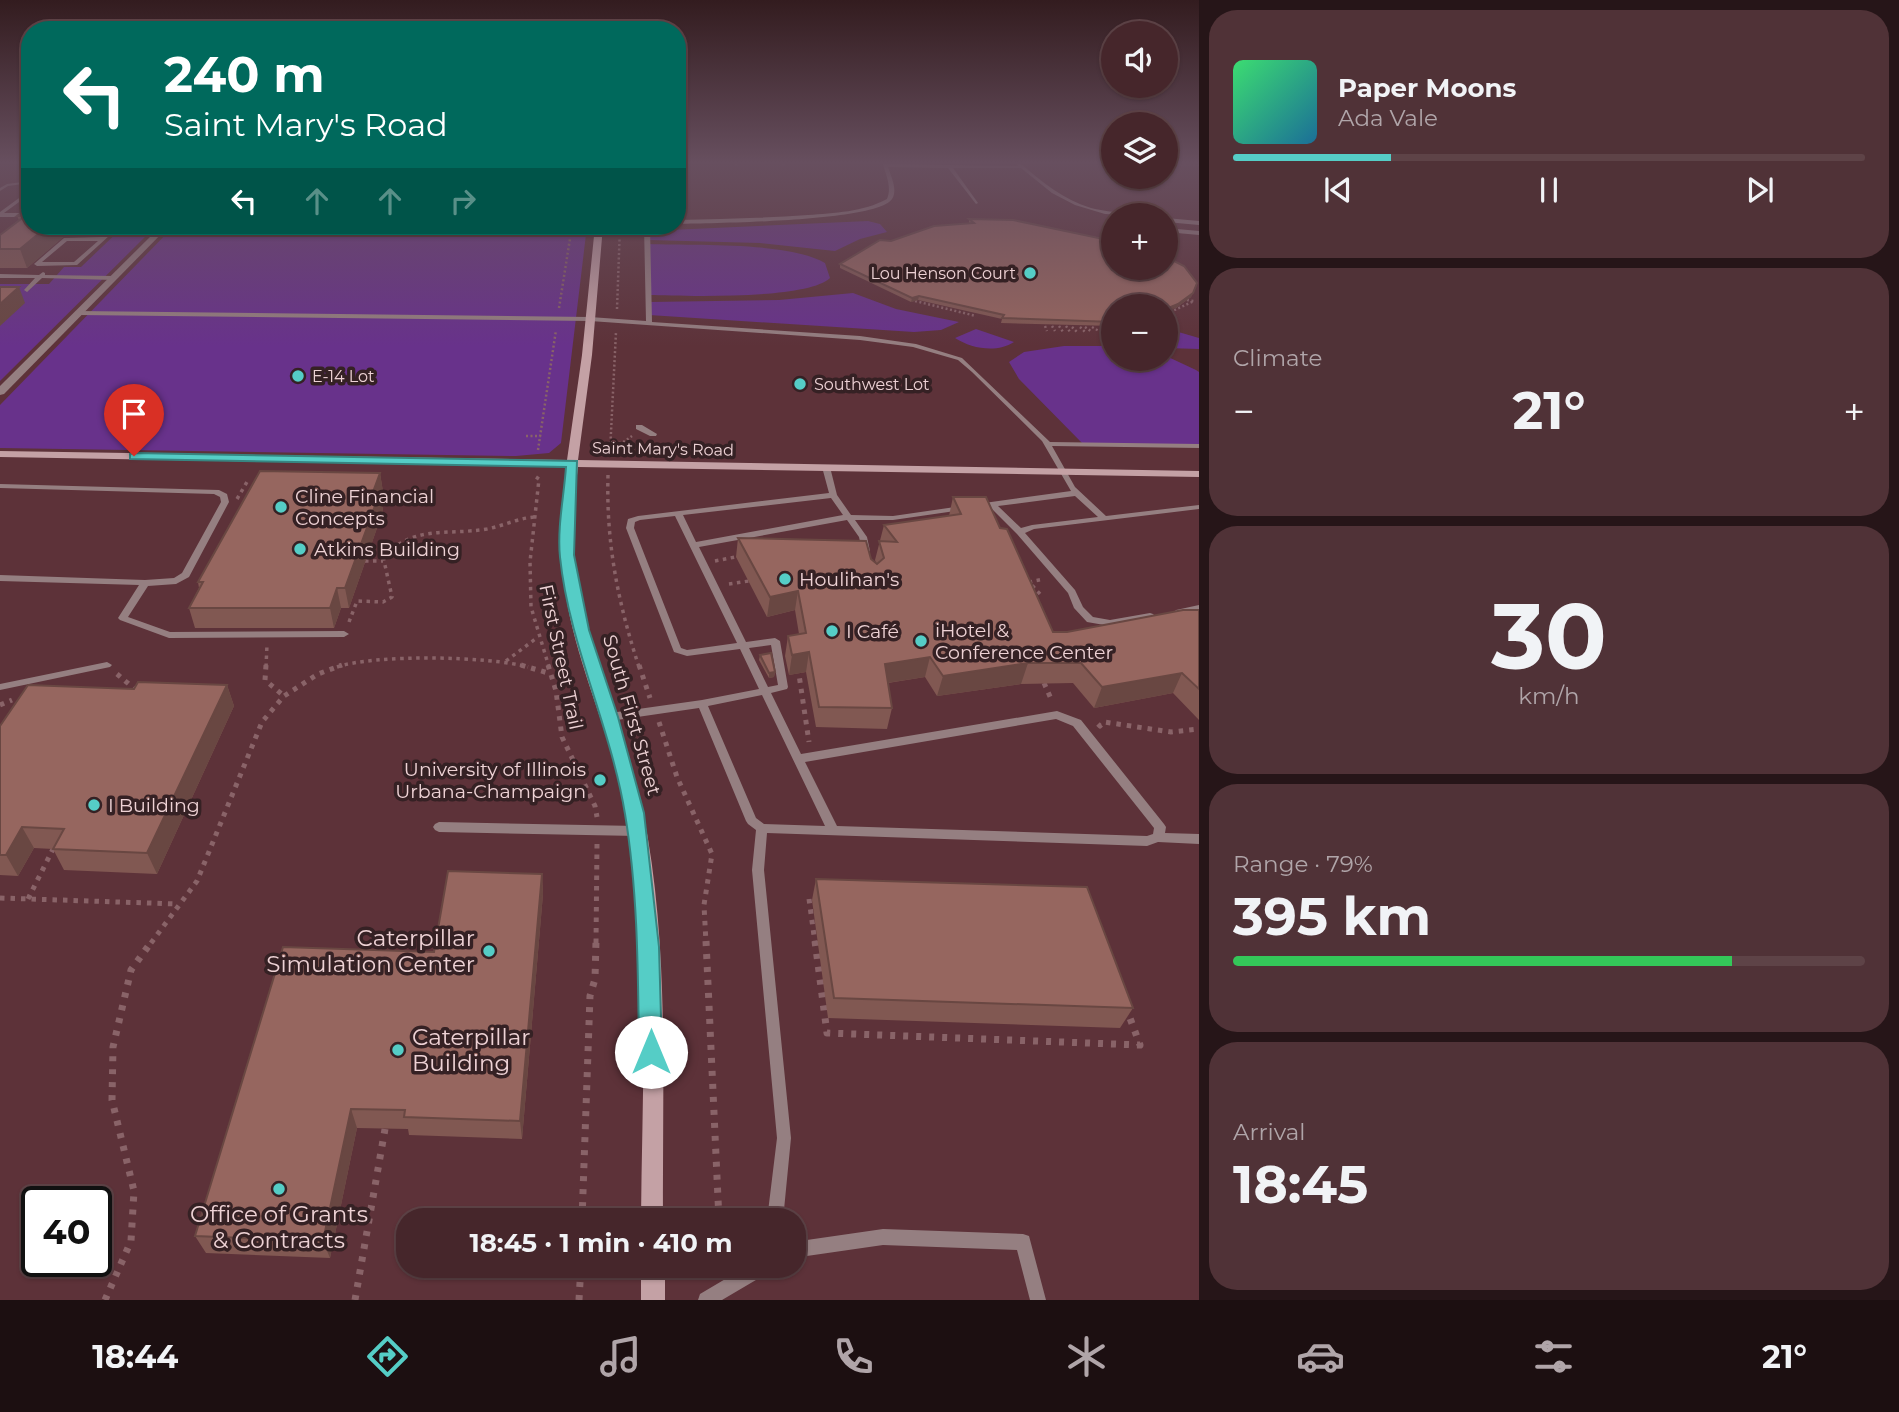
<!DOCTYPE html>
<html lang="en">
<head>
<meta charset="utf-8">
<style>
	body { margin:0; font-family:Montserrat,sans-serif; background:#503237; color:#f1f3f6; height:100vh; display:flex; flex-direction:column; font-size:26px; white-space:nowrap }
	* { box-sizing:border-box; margin:0 }
	p { font-size:23px; color:#b0a5a9 }
	.icon { flex:none; width:38px; height:38px; fill:none; stroke:currentColor; stroke-width:2; stroke-linecap:round; stroke-linejoin:round }
	.map { position:relative; flex:1; overflow:hidden }
	.sheet { display:flex; flex-direction:column; gap:10px; padding:10px; background:#261518; width:700px }
	.sheet>* { flex:none }
	.guide { position:absolute; left:21px; top:21px; width:665px; height:214px; border-radius:28px; box-shadow:0 2px 5px #0004,0 0 0 2px #5e4347; background:#00695c; color:#fff; overflow:hidden }
	.fabs { position:absolute; left:1101px; top:21px; display:grid; gap:14px }
	.fabs a { display:grid; place-items:center; width:77px; height:77px; border-radius:50%; background:#46262b; box-shadow:0 2px 5px #0004,0 0 0 2px #5e4347; font-size:35px }
	.speed { position:absolute; left:21px; top:1186px; display:flex; gap:14px; font-size:35px; font-weight:700; text-align:center }
	.speed>* { display:grid; place-content:center; width:91px; height:91px; border-radius:50%; background:#46262b; box-shadow:0 2px 5px #0004,0 0 0 2px #5e4347; line-height:1 }
	.speed .limit { border:4px solid #111; border-radius:10px; background:#fff; color:#111 }
	.pin { position:absolute; display:grid; place-items:center; width:60px; height:60px; color:#fff; margin:-72px -30px; border-radius:50% 50% 50% 0; rotate:-45deg; box-shadow:0 0 7px #0007 }
	.pin .icon { rotate:45deg }
	.me { position:absolute; width:77px; margin:-38px; rotate:0deg; stroke-linejoin:round; filter:drop-shadow(0 0 5px #0008) }
	.turn { display:flex; align-items:center; gap:24px; height:147px; padding:0 28px; font-size:32px }
	.turn .icon { width:91px; height:91px; stroke-width:2.5 }
	.turn b { display:block; font-size:49px; line-height:60px }
	.lanes { display:flex; align-items:center; height:66px; padding:0 28px; background:#0003; justify-content:center; gap:35px; direction:ltr }
	.lanes .off { opacity:.35 }
	.big { font-size:52px; font-weight:700; line-height:1.1 }
	.sheet .card { flex:1; display:flex; flex-direction:column; justify-content:center; gap:10px; min-width:0; padding:0 24px; border-radius:28px; background:#503237 }
	.sheet .dial { align-items:center; gap:0 }
	.dial b { font-size:91px; line-height:1 }
	.song { display:flex; align-items:center; gap:21px }
	.cover { width:84px; height:84px; border-radius:10px; background:linear-gradient(135deg,hsl(140 70% 55%),hsl(200 70% 35%)) }
	.played { height:7px; border-radius:4px; background:linear-gradient(90deg,#55cdc6 25%,#5e4347 25%) }
	.keys { display:flex; justify-content:space-around; direction:ltr }
	.heat { display:flex; justify-content:space-between; align-items:center; font-size:38px; direction:ltr }
	.charge { height:10px; border-radius:5px; background:linear-gradient(90deg,#34c759 79%,#5e4347 0) }
	.trip { position:absolute; left:396px; top:1208px; width:410px; height:70px; border-radius:28px; background:#46262b; box-shadow:0 2px 5px #0004,0 0 0 2px #5e4347; font-weight:700; line-height:70px; text-align:center }
	.menu { display:flex; height:112px; justify-content:space-around; align-items:center; background:#1c0f11; color:#b0a5a9 }
	.menu .icon { width:49px; height:49px }
	.menu .active { color:#55cdc6 }
	.menu b { font-size:32px; color:#f1f3f6 }
	main { display:flex; flex:1; min-height:0 }
	.map>svg:first-child { display:block }
	.green { fill:#68328b }
	.lines { fill:none; stroke-linecap:round; stroke-linejoin:round }
	.path-far3 { stroke:#896368; stroke-width:2.5; stroke-dasharray:2 2.5; stroke-linecap:butt }
	.path-far2 { stroke:#896368; stroke-width:3.5; stroke-dasharray:3.5 4.5; stroke-linecap:butt }
	.path-far1 { stroke:#896368; stroke-width:5; stroke-dasharray:4.5 6; stroke-linecap:butt }
	.path { stroke:#896368; stroke-width:7; stroke-dasharray:5 8; stroke-linecap:butt }
	.lane { fill:#957f81; fill-rule:evenodd }
	.street { fill:#957f81; fill-rule:evenodd }
	.secondary { fill:#c4a1a5; fill-rule:evenodd }
	.wall { fill:#815852 }
	.shaded-wall { fill:#694742 }
	.building { fill:#96665f; stroke:#694742; stroke-width:2 }
	.route { fill:#55cdc6; stroke:#378581; stroke-width:2 }
	.poi-dot { fill:#55cdc6; stroke:#352124; stroke-width:2.5 }
	.labels { text-anchor:middle; dominant-baseline:central; stroke-width:7; stroke-linejoin:round; paint-order:stroke }
	.far-poi-label { font-size:16px; fill:#eed2d5; stroke:#352124; text-anchor:start }
	.far-street-label { font-size:16px; fill:#eed2d5; stroke:#352124 }
	.poi-label { font-size:19px; fill:#eed2d5; stroke:#352124; text-anchor:start }
	.street-label { font-size:19px; fill:#eed2d5; stroke:#352124 }
	.near-poi-label { font-size:23px; fill:#eed2d5; stroke:#352124; text-anchor:end }
</style>
</head>
<body>
<main>
<div class="map">
<svg width="1199" height="1300" viewBox="0 0 1199 1300">
	<rect width="100%" height="100%" fill="#5d3239"/>
	<path class="green" d="M868,221L880,224L887,232L860,239L835,251L760,243L648,240L647,231Z
		M124,226H156L0,381V284H49L64,267H81Z
		M174,226H587L561,443L549,453L516,456L0,448V405Z
		M648,244C694,246 786,241 825,263L830,278C807,300 684,296 649,295Z
		M853,293L896,309L959,322L941,330L914,332L649,315V302L779,300Z
		M976,329L1014,342C997,353 972,349 955,338Z
		M1175,331L1199,338V349L1166,348V333Z
		M1064,346H1113V359H1166V356L1196,370L1199,372V446L1083,444L1019,379L1009,362L1024,352Z"/>
	<g class="lines">
		<path class="path-far3" d="M736,164L737,167
			M783,164L784,168
			M1166,164L1199,165
			M915,301L976,316
			M559,308L572,226
			M617,309L620,226
			M1166,314L1194,301L1187,300
			M1045,326L1047,331
			M1052,326L1055,331
			M1059,326L1063,332
			M1066,326L1070,332
			M1072,327L1077,332
			M1080,327L1085,332
			M1085,327L1092,332
			M1092,327L1099,331
			M526,436H541
			M610,443H622L632,436
			M538,450L556,330
			M610,452L616,332"/>
		<path class="path-far2" d="M608,475C606,543 618,603 639,667
			M536,477L539,479L530,562L531,607L549,667
			M237,499L247,482
			M365,561H383
			M715,561L740,556
			M729,584L749,581
			M1040,594L1029,582L1044,579
			M349,622L357,601L383,602L392,597L383,556C419,524 444,536 487,529C503,526 518,518 535,517
			M506,661L538,637
			M266,667L267,645
			M337,667C375,654 489,656 528,667"/>
		<path class="path-far1" d="M266,665L265,680L284,696
			M521,665L548,673
			M548,665L556,691L562,737L595,806L597,817
			M639,665L650,698
			M798,668L809,742
			M117,674L137,691
			M1044,683L1052,701
			M0,705L12,700
			M659,722L677,777L712,854L704,905L706,943
			M1098,724L1100,726L1104,722L1171,732L1199,729
			M0,898L178,904
			M28,899L53,849
			M809,899L815,943
			M151,943L197,881L262,722L284,696L318,674L342,665
			M596,943L597,844"/>
		<path class="path" d="M706,941L719,1220
			M815,941L827,1033L1140,1045L1127,1010
			M582,1220L590,996L595,979L596,941
			M105,1300L131,1241L134,1191L112,1100L113,1047L131,970L152,941
			M355,1300L385,1129
			M579,1300L581,1265"/>
		<path class="lane" d="M883,164L1018,166L1017,164H1021C1042,182 1064,200 1091,208C1102,211 1114,211 1124,215L1105,214L1075,205L1052,193L1021,168H953L978,203L976,204L948,168L888,167C891,176 898,190 892,199C877,222 710,223 677,224V220C721,219 764,218 808,215C834,213 863,212 887,199C892,187 886,176 883,164Z
			M30,181V183L8,186L0,191V188L7,184Z
			M30,190V194L4,213H30V217H0V212Z
			M1166,218L1199,221V225L1166,222Z
			M114,226H120L77,265L37,266L34,264L64,238L101,237ZM67,241H98L74,262H42Z
			M644,226H650L652,322L860,336L916,344L962,358L1050,442L1199,444V448L1052,446L1075,487L1106,516L1199,505V509L1034,529L1025,533L1075,590L1083,607L1093,617L1110,620L1150,613L1153,614L1155,616L1153,618L1110,626L1087,622L1074,608L1068,593L1017,534L990,507L974,508L973,506L977,504L1071,491L1042,441L972,372L958,360L913,347L860,340L590,321L79,315L76,313L79,311L590,317L646,321ZM1075,496L1098,517L1032,525L1021,528L998,506Z
			M1166,228L1199,231V235L1166,232Z
			M43,272L45,273V275L114,276L117,278L114,280L42,278L27,292L24,290L35,278H0V274L39,275Z
			M636,425H642L657,434L656,436H650L636,429Z
			M823,465H829L830,467L837,495L851,515L893,516L962,506L966,508L962,510L893,520H855L867,537L870,551L866,554L862,551L859,537L847,520L699,547L746,642L775,638L780,641L788,687L787,689L771,693L801,754L1057,711L1081,720L1164,824L1166,827L1165,833L1199,834V844L1158,842L1147,846L767,833L764,870L791,1138L783,1220H767L777,1138L752,870L756,830L748,824L746,821L699,708L610,721L606,720L605,717L606,714L610,713L702,700L759,689L740,649L687,656L674,652L626,528L628,519L638,516L829,493L822,467ZM831,498L843,515L696,542L683,515ZM675,516L737,643L687,650L681,648L634,528L635,522L640,520ZM771,645L778,685L768,687L749,648ZM762,695L825,826L764,824L756,818L708,706ZM1056,719L1073,726L1154,828L1153,834L1147,836L837,826L805,762Z
			M0,484L219,490L227,494L229,502L189,577L176,584L148,586L128,617L170,632L344,631L349,634L344,637L169,638L120,620L118,618L139,585L0,581V575L145,580L174,578L182,573L221,502L220,497L214,494L0,488Z
			M1199,605V611L1179,615L1174,612L1176,610Z
			M107,662L112,665L110,667L0,690V684Z
			M439,822L637,826L641,828L643,831L641,834L637,836L439,832L435,830L433,827L435,824Z
			M883,1229L1023,1234L1029,1236L1046,1300H1030L1017,1250L883,1245L793,1258V1242Z
			M749,1265H773L771,1271L722,1300H698L700,1294Z"/>
		<path class="street" d="M161,226H169L4,394L0,395V386Z"/>
		<path class="secondary" d="M595,226H603L592,355L578,460L1199,471V477L578,467C573,506 571,545 577,583C588,662 627,734 643,812C670,945 662,1085 663,1220H641C642,1085 651,946 627,813C612,734 574,662 564,583C559,544 562,505 567,467L0,457V451L567,460L582,355Z
			M641,1265H665V1300H641Z"/>
	</g>
	<path class="wall" d="M30,206V226H76L27,268H0V235L19,220L17,216Z
		M969,219L1197,283L1191,297L1176,308L1113,306V326L1001,323L1002,319L918,300L911,302L840,268V264L891,241L969,224Z
		M380,473L383,492L381,498L383,511L349,608H341L334,628H195L189,608L199,588L198,582Z
		M953,497L1000,528L1053,632H1067L1199,610V720L1173,693L1094,708L1073,683L1021,684L937,696L925,677L888,683L892,708L887,729L816,727L806,672L789,675L785,656L788,636L799,634L795,610L767,617L736,557L738,538L871,559L876,563L875,560L884,525L949,516Z
		M760,655L775,672L774,677L769,678L759,660Z
		M227,685L234,706L157,874L64,870L53,849L34,848L18,876L0,875V726L134,689Z
		M542,874L543,894L522,1139L409,1135L408,1129L357,1128L330,1258L206,1253L195,1236L434,952Z
		M816,879L1133,1008L1120,1028L828,1018L812,900Z"/>
	<path class="shaded-wall" d="M48,226H76L27,268L20,249Z
		M19,287L25,303L0,326V304Z
		M1193,293L1191,297L1176,308L1166,312V309Z
		M919,296L918,300L911,302L912,298Z
		M380,473L383,492L381,498L383,511L349,608L345,588L373,492Z
		M337,588L341,608L334,628L330,608Z
		M798,591L795,610L767,617L770,597Z
		M809,652L806,672L789,675L792,655Z
		M930,657L925,677L880,684L885,664Z
		M1028,663L1021,684L937,696L943,676Z
		M775,672L774,677L769,678V673Z
		M1182,673L1173,693L1094,708L1102,687Z
		M227,685L234,706L157,874L147,853Z
		M22,827L34,848L18,876L6,855Z
		M542,874L543,894L522,1139L520,1121Z
		M351,1109L357,1128L330,1258L323,1241Z"/>
	<path class="building" d="M30,206V226H48L20,249H0V235L25,216H17Z
		M969,219L1013,220L1113,241V268H1166V257L1184,266L1197,283L1193,293L1178,304L1166,309V306H1113V322L1002,318L1004,315L919,296L912,298L840,264L880,240L891,241L934,226L974,223Z
		M0,287H19L0,304Z
		M260,471L380,473L373,492H380L345,588H337L330,608H189L203,582H198Z
		M953,497H986L1000,528L1007,529L1053,632H1067L1183,610H1199V689L1182,673L1102,687L1081,663H1028L943,676L930,657L885,664L892,708L819,707L809,652L792,655L788,636L806,633L798,591L770,597L738,538L866,541L871,559L877,564L884,558L879,541L897,542L884,525L961,514Z
		M771,653L775,672L769,673L760,655Z
		M138,682L227,685L147,853L53,849L64,829L22,827L6,855H0V726L28,685L134,689Z
		M448,871L542,874L520,1121L404,1117L405,1110L351,1109L323,1241L195,1236L283,947L434,952Z
		M816,879L1087,887L1133,1008L834,998Z"/>
	<linearGradient id="sky" x2="0" y2="1"><stop stop-color="#331c1f"/><stop offset="0.47" stop-color="#674f5f"/><stop offset="1" stop-color="#674f5f" stop-opacity="0"/></linearGradient>
	<rect width="1199" height="346" fill="url(#sky)"/>
	<path class="route" d="M134,453L577,461L574,555L589,630L618,717L644,813L659,947L662,1052L659,1060L651,1063L643,1060L639,1052C638,973 638,892 625,814C611,727 569,645 560,557C557,528 564,496 566,467L130,459V454Z"/>
	<g class="poi-dot">
		<circle cx="1030" cy="273" r="7"/>
		<circle cx="298" cy="376" r="7"/>
		<circle cx="800" cy="384" r="7"/>
		<circle cx="281" cy="507" r="7"/>
		<circle cx="300" cy="549" r="7"/>
		<circle cx="785" cy="579" r="7"/>
		<circle cx="832" cy="631" r="7"/>
		<circle cx="921" cy="641" r="7"/>
		<circle cx="600" cy="780" r="7"/>
		<circle cx="94" cy="805" r="7"/>
		<circle cx="489" cy="951" r="7"/>
		<circle cx="398" cy="1050" r="7"/>
		<circle cx="279" cy="1189" r="7"/>
	</g>
	<g class="labels">
		<g class="far-poi-label">
			<text x="1016" y="273" text-anchor="end">Lou Henson Court</text>
			<text x="312" y="376">E-14 Lot</text>
			<text x="814" y="384">Southwest Lot</text>
		</g>
		<g class="far-street-label">
			<text transform="translate(663 449) rotate(1)">Saint Mary's Road</text>
		</g>
		<g class="poi-label">
			<text x="295" y="496">Cline Financial<tspan x="295" dy="22">Concepts</tspan></text>
			<text x="314" y="549">Atkins Building</text>
			<text x="799" y="579">Houlihan's</text>
			<text x="935" y="630">iHotel &amp;<tspan x="935" dy="22">Conference Center</tspan></text>
			<text x="846" y="631">I Café</text>
			<text x="586" y="769" text-anchor="end">University of Illinois<tspan x="586" dy="22">Urbana-Champaign</tspan></text>
			<text x="108" y="805">I Building</text>
		</g>
		<g class="street-label">
			<text transform="translate(561 657) rotate(78)">First Street Trail</text>
			<text transform="translate(632 715) rotate(74)">South First Street</text>
		</g>
		<g class="near-poi-label">
			<text x="475" y="938">Caterpillar<tspan x="475" dy="26">Simulation Center</tspan></text>
			<text x="412" y="1037" text-anchor="start">Caterpillar<tspan x="412" dy="26">Building</tspan></text>
			<text x="279" y="1214" text-anchor="middle">Office of Grants<tspan x="279" dy="26">&amp; Contracts</tspan></text>
		</g>
	</g>
</svg>
<div class="fabs">
<a><svg class="icon" aria-label="sound" viewBox="0 0 24 24"><path d="M4 9h4l5-4v14l-5-4H4zM17 9q2 3 0 6"/></svg></a>
<a><svg class="icon" aria-label="layers" viewBox="0 0 24 24"><path d="M12 4l9 5-9 5-9-5zM3 14l9 5 9-5"/></svg></a>
<a>+</a>
<a>−</a>
</div>
<div class="speed"><div class="limit">40</div></div>
<div class="pin" style="left:134px;top:456px;background:#d93025"><svg class="icon" aria-label="arrive" viewBox="0 0 24 24"><path d="M6 21V4h12l-3 4 3 4H6"/></svg></div>
<svg class="me" style="left:651px;top:1052px" viewBox="-20 -20 40 40"><circle r="19" fill="#fff"/><path d="M0-13L10 11 0 6-10 11z" fill="#55cdc6"/></svg>
<div class="trip">18:45 · 1 min · 410 m</div>
<div class="guide">
<div class="turn"><svg class="icon" aria-label="left" viewBox="0 0 24 24"><path d="M17 20v-9H6M10 6l-5 5 5 5"/></svg><div><b>240 m</b>Saint Mary's Road</div></div>
<div class="lanes"><svg class="icon" aria-label="left" viewBox="0 0 24 24"><path d="M17 20v-9H6M10 6l-5 5 5 5"/></svg><svg class="icon off" aria-label="ahead" viewBox="0 0 24 24"><path d="M12 20V5M6 11l6-6 6 6"/></svg><svg class="icon off" aria-label="ahead" viewBox="0 0 24 24"><path d="M12 20V5M6 11l6-6 6 6"/></svg><svg class="icon off" aria-label="right" viewBox="0 0 24 24"><path d="M7 20v-9h11M14 6l5 5-5 5"/></svg></div>
</div>
</div>
<section class="sheet">
<div class="card">
<div class="song"><i class="cover"></i><div><b>Paper Moons</b><p>Ada Vale</p></div></div>
<div class="played"></div>
<div class="keys"><svg class="icon" aria-label="previous" viewBox="0 0 24 24"><path d="M18 5L8 12l10 7zM5 5v14"/></svg><svg class="icon" aria-label="pause" viewBox="0 0 24 24"><path d="M8 5v14M16 5v14"/></svg><svg class="icon" aria-label="next" viewBox="0 0 24 24"><path d="M6 5l10 7-10 7zM19 5v14"/></svg></div>
</div>
<div class="card"><p>Climate</p>
<div class="heat"><a>−</a><b class="big">21°</b><a>+</a></div>
</div>
<div class="card dial"><b>30</b><p>km/h</p></div>
<div class="card"><p>Range · 79%</p><b class="big">395 km</b><div class="charge"></div></div>
<div class="card"><p>Arrival</p><b class="big">18:45</b></div>
</section>
</main>
<nav class="menu">
<b>18:44</b>
<svg class="icon active" aria-label="directions" viewBox="0 0 24 24"><path d="M12 3l9 9-9 9-9-9zM9 14v-3h6M13 9l2 2-2 2"/></svg>
<svg class="icon" aria-label="music" viewBox="0 0 24 24"><path d="M9 18V5l10-2v13"/><circle cx="6" cy="18" r="3"/><circle cx="16" cy="16" r="3"/></svg>
<svg class="icon" aria-label="phone" viewBox="0 0 24 24"><path d="M5 4h4l2 5-3 2q2 4 5 5l2-3 5 2v4C11 20 4 13 5 4z"/></svg>
<svg class="icon" aria-label="climate" viewBox="0 0 24 24"><path d="M12 3v18M4 7l16 10M4 17L20 7"/></svg>
<svg class="icon" aria-label="car" viewBox="0 0 24 24"><path d="M5 17H2v-5l4-1 3-4h7l3 4 3 1v5h-3M9 17h6M6 11h13"/><circle cx="7" cy="17" r="2"/><circle cx="17" cy="17" r="2"/></svg>
<svg class="icon" aria-label="filters" viewBox="0 0 24 24"><path d="M4 7h16M4 17h16"/><circle cx="9" cy="7" r="2"/><circle cx="15" cy="17" r="2"/></svg>
<b>21°</b>
</nav>
</body>
</html>
